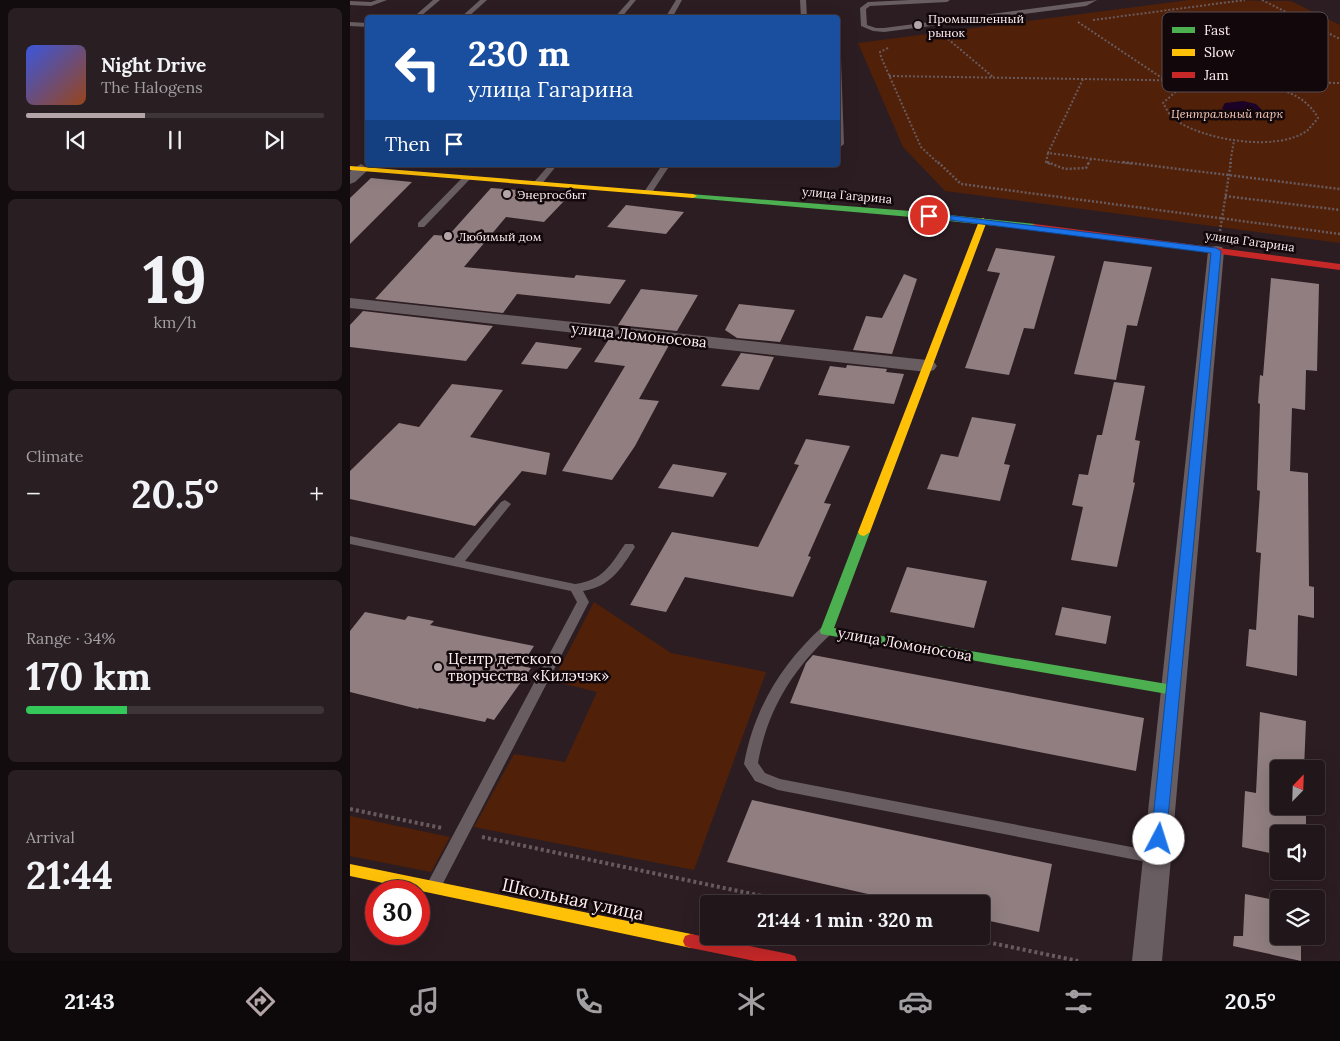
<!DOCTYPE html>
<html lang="en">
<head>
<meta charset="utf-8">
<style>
	body { margin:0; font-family:Lora,serif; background:#291f23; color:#f1f3f6; height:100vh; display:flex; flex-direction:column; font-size:19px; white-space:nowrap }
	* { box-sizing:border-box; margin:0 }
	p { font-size:16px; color:#a29fa2 }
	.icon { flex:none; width:28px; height:28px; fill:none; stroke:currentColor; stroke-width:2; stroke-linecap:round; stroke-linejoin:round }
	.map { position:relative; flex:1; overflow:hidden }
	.side { display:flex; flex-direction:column; gap:8px; padding:8px; background:#120c0e; width:350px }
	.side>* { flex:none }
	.guide { position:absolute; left:15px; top:15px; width:475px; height:152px; border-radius:5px; box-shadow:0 5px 20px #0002,0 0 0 1px #3e3539; background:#1a4fa0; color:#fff; overflow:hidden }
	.needle { width:32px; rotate:23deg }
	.fabs { position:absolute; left:920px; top:760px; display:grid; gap:10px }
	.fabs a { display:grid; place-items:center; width:55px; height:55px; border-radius:5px; background:#21161a; box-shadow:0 5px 20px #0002,0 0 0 1px #3e3539; font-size:25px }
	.speed { position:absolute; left:15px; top:880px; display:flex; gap:10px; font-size:25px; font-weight:700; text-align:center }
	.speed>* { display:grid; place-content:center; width:65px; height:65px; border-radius:50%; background:#21161a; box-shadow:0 5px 20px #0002,0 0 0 1px #3e3539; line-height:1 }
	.speed .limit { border:8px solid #d22; background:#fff; color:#111 }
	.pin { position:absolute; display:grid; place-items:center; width:42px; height:42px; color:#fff; margin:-21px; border:2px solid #fff; border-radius:50%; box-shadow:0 1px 5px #0007 }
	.me { position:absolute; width:55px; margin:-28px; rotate:5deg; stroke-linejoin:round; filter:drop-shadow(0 0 4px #0008) }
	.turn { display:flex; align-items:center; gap:18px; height:105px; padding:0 20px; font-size:22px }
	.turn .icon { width:65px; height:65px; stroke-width:2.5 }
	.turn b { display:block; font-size:35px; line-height:42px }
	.then { display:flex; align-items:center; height:48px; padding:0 20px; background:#0003; gap:10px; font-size:19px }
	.big { font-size:38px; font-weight:800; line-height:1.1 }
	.side .widget { flex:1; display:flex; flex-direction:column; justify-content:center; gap:8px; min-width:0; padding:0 18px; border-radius:8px; background:#291f23 }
	.side .dial { align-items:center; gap:0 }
	.dial b { font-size:65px; line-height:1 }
	.song { display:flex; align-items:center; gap:15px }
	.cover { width:60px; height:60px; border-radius:8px; background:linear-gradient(135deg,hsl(230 70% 55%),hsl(20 70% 35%)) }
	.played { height:5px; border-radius:2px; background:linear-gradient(90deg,#b4a5a9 40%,#3e3539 40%) }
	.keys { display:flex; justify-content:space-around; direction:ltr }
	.heat { display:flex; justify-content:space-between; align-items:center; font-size:28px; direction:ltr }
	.charge { height:8px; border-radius:4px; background:linear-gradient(90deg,#34c759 34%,#3e3539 0) }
	.trip { position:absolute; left:350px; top:895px; width:290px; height:50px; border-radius:5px; background:#21161a; box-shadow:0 5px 20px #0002,0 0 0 1px #3e3539; font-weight:800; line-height:50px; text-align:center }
	.tabs { display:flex; height:80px; justify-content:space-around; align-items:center; background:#0d090a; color:#a29fa2 }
	.tabs .icon { width:35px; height:35px }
	.tabs .current { color:#b4a5a9 }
	.tabs b { font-size:22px; color:#f1f3f6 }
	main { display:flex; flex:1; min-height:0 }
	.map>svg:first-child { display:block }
	.green { fill:#512008 }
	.water { fill:#1b0327 }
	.building { fill:#907e80 }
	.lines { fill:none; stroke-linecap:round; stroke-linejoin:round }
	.path-far2 { stroke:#685b5f; stroke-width:2; stroke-dasharray:2 2; stroke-linecap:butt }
	.path-far1 { stroke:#685b5f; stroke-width:2.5; stroke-dasharray:2 2; stroke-linecap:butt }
	.path { stroke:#685b5f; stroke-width:4; stroke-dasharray:3 3; stroke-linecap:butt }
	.lane { fill:#685d60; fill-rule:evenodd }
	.street { fill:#685d60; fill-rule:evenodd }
	.fast { fill:#4caf50; fill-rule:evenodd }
	.slow { fill:#ffc107; fill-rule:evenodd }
	.jam { fill:#c62828; fill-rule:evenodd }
	.route { fill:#1a73e8; stroke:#114b97 }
	.poi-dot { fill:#b4a5a9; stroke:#12070a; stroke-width:2 }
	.labels { text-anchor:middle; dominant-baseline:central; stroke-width:5; stroke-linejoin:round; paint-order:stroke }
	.far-poi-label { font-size:12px; fill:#feeef2; stroke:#12070a; text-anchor:start }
	.far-park-label { font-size:12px; font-style:italic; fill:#fdd0bc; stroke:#12070a }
	.far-street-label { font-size:12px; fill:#feeef2; stroke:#12070a }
	.street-label { font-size:15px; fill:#feeef2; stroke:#12070a }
	.poi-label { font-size:15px; fill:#feeef2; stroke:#12070a; text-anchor:start }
	.near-street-label { font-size:18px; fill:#feeef2; stroke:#12070a }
	.key { fill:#12070a; stroke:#594c50; stroke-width:1 }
	.key-label { font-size:14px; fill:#feeef2 }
</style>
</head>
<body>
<main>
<section class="side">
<div class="widget">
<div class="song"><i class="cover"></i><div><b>Night Drive</b><p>The Halogens</p></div></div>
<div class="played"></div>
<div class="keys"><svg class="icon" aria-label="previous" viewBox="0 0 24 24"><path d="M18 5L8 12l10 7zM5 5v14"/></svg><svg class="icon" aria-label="pause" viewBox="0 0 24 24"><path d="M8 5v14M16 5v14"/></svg><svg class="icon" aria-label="next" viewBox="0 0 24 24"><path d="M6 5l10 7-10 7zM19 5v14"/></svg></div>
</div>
<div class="widget dial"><b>19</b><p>km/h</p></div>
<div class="widget"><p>Climate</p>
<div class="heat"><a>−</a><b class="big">20.5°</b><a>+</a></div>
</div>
<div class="widget"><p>Range · 34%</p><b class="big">170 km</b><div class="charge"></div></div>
<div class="widget"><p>Arrival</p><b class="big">21:44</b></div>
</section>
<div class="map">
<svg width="990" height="961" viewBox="0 0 990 961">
	<rect width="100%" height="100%" fill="#2c1d22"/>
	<path class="green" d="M839,0L941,1L990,25V243L595,191L553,147L508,43Z
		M244,602L321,653L416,672L344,870L124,827L164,754L215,762L247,692L203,681Z
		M0,816L100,837L81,872L0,856Z"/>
	<path class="water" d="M893,101L906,104L914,112C904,122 880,119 872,108L875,103Z"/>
	<path class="building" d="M21,178L62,182L0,244V198Z
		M141,188L181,191L178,195L215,200L194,222L156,217L114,267L224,278L226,275L276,280L260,304L167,294L153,313L25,299L84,235L98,236Z
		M276,205L334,212L316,234L257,227Z
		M646,248L705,256L684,329L674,328L659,375L615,368L650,273L637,271Z
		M754,261L802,267L787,326L777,325L766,380L724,374Z
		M554,274L567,279L542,354L503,350L516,316L532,318Z
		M921,278L969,284L967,371L956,370L955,410L942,408L940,471L958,473L959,586L964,587V618L948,615L947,676L896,666L899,629L906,630L911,553L906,552L910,491L907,490L910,404L908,403L910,375L913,376Z
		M291,289L348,295L327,331L268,325Z
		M389,304L445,310L430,342L387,338L375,330Z
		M13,311L143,326L116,361L0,347V325Z
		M259,339L319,345L289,399L309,401L285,446L262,480L212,471L275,366L244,362Z
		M186,342L232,348L217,369L171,364Z
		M391,353L424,357L409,390L371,386Z
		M497,365L537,369L536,372L554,374L544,404L468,395L480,366L496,368Z
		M764,382L795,386L785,440L790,441L783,482L785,483L767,567L721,560L733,507L722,505L729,474L738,475L747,435H752Z
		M102,384L153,390L120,437L200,453L196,475L172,471L125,526L0,499V471L49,423L69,427Z
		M622,417L666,424L654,464L660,465L650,501L577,489L591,454L608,457Z
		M456,439L500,446L474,503L481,504L458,556L461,557L443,597L335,577L316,612L280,605L322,532L408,547L449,465L444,464Z
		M323,464L377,473L363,497L308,488Z
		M557,567L637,581L624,628L540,612Z
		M712,607L761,616L756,644L705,635Z
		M15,612L55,620L58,616L84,621L80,625L184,646L171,666L181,668L144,720L137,718L135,722L69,708L68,709L0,692V631Z
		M463,655L794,718L786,771L440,703L456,663Z
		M910,712L956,721L954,769H929V806H956V834H929V855L892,847L895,791L906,793Z
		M402,800L702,864L689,932L631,919V904H562L377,862Z
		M895,894L929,901V936H951V961L883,946L884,936H893Z"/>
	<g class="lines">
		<path class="path-far2" d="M912,0L990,39
			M743,20L895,0
			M728,22L815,80
			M598,39L643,77
			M538,48L530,52L531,57L571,147L589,164
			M539,76L990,83
			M733,79L698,153L783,164
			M893,82L894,63
			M852,83L830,88L813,103C816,108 819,115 824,119C852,140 928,153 958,130C961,126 965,122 968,118C955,94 930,88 904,84
			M698,153L696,162L700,164
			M738,164L741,159
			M880,164L884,140"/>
		<path class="path-far1" d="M588,162L611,184L990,234
			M697,162L715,169L736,168L739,162
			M773,162L990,189
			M875,196L990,210
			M870,231L881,162"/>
		<path class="path" d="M0,809L92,828
			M132,837L450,904
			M608,936L728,961"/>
		<path class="lane" d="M27,0H37L21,6L0,5V1L21,2Z
			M83,0H90L71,16H67V14Z
			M130,0H137L117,18H110Z
			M280,0H286L271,18H264Z
			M326,0H332L322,18H315Z
			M450,0H456L457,18H451Z
			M560,0H600L597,2L520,6L516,9L517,25L526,28H534L747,0L736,6L534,32L523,31L511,26L510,8L518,2Z
			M0,22L18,23V27L0,26Z
			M488,58L491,60L494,144L488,149Z
			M199,165H207L191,185H185V181Z
			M312,165H320L301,194H295L294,192Z
			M114,176L121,178L74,227H68V223Z
			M155,500L161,504L115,561L225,584C253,580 260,566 275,544H283L285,547C271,569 260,587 233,591L239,602L89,891L84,892L79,891L76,886L227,602L221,591L0,544V536L104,558L151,502Z
			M476,627L481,628L482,631L481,634C442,670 417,711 408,763L415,773L430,779L807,852L812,854L815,858L812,862L807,864L428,790L405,781L394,764C404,709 431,665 471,628Z"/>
		<path class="street" d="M11,164L19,169L5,182L0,184V171Z
			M866,246L872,247L874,251L812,961H782L858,251L860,247Z
			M0,298L577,360L584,362L587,366L584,370L577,372L0,308Z"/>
		<path class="fast" d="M340,194L561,211L685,224L689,227L685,230L561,217L343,198L339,196Z
			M514,528L520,532L484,628L823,685L828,687L830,690L828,693L823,695L471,634L470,631L508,532Z"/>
		<path class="slow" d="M0,166L343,194L347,196L343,198L0,170Z
			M633,218L637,221L520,532L514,536L510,535L508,532L629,221Z
			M0,864L341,934L347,936L349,941L347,946L341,948L0,876Z"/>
		<path class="jam" d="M685,224L990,264V270L682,229V225Z
			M341,934L439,954L445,956L447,961H405L341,948L335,946L333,941L335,936Z"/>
	</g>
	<path class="route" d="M579,213L866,248L871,251L816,839L814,844L809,845L803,844L801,839L861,253L576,217V214Z"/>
	<g class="poi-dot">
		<circle cx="568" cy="25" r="5"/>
		<circle cx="157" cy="194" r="5"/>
		<circle cx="98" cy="236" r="5"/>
		<circle cx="88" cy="667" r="5"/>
	</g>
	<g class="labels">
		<g class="far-poi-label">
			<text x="578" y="18">Промышленный<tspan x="578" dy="14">рынок</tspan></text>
			<text x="167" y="194">Энергосбыт</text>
			<text x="108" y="236">Любимый дом</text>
		</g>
		<g class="far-park-label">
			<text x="877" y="113">Центральный парк</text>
		</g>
		<g class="far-street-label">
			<text transform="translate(497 195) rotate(5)">улица Гагарина</text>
			<text transform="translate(900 241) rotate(8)">улица Гагарина</text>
		</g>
		<g class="street-label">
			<text transform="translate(289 335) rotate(6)">улица Ломоносова</text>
			<text transform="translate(555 644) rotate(10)">улица Ломоносова</text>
		</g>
		<g class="poi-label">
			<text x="98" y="658">Центр детского<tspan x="98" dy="17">творчества «Килэчэк»</tspan></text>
		</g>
		<g class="near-street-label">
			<text transform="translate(223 899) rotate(12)">Школьная улица</text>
		</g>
	</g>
	<rect x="812" y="12" width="166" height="80" rx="8" class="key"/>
	<rect x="822" y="27" width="23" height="6" fill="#4caf50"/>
	<rect x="822" y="49" width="23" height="7" fill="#ffc107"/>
	<rect x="822" y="72" width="23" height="6" fill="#c62828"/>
	<g class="key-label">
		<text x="854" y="35">Fast</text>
		<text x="854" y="57">Slow</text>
		<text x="854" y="80">Jam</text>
	</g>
</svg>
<div class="fabs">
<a><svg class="needle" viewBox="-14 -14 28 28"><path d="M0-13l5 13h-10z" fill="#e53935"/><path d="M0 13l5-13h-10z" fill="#a29fa2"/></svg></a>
<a><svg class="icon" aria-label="sound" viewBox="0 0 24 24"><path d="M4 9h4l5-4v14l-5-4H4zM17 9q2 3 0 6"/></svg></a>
<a><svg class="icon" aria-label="layers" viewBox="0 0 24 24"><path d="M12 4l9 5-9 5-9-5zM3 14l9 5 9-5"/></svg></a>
</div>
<div class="speed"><div class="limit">30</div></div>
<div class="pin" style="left:579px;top:216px;background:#d93025"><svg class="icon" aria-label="arrive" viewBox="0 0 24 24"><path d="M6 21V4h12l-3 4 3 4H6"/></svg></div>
<svg class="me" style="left:809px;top:839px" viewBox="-20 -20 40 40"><circle r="19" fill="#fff"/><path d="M0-13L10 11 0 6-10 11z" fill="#1a73e8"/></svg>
<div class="trip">21:44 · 1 min · 320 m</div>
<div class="guide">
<div class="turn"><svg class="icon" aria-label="left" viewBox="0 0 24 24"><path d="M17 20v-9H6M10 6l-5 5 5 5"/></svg><div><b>230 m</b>улица Гагарина</div></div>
<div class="then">Then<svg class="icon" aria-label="arrive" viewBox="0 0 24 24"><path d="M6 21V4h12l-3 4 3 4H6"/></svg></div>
</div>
</div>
</main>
<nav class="tabs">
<b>21:43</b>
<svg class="icon current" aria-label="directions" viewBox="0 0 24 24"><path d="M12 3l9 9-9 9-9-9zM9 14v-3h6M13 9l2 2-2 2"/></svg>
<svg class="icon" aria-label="music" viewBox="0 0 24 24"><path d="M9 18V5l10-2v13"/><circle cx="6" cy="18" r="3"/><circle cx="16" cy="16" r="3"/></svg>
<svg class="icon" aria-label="phone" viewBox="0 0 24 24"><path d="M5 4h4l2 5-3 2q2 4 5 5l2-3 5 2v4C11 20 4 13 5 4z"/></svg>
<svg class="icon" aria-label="climate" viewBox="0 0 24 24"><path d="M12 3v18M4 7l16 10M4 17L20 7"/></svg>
<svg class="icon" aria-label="car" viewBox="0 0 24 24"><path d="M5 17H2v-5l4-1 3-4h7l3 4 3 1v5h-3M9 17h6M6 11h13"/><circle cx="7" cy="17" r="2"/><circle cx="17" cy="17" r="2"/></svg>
<svg class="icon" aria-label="filters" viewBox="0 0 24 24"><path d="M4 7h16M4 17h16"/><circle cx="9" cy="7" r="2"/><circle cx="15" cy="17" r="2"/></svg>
<b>20.5°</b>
</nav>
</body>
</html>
